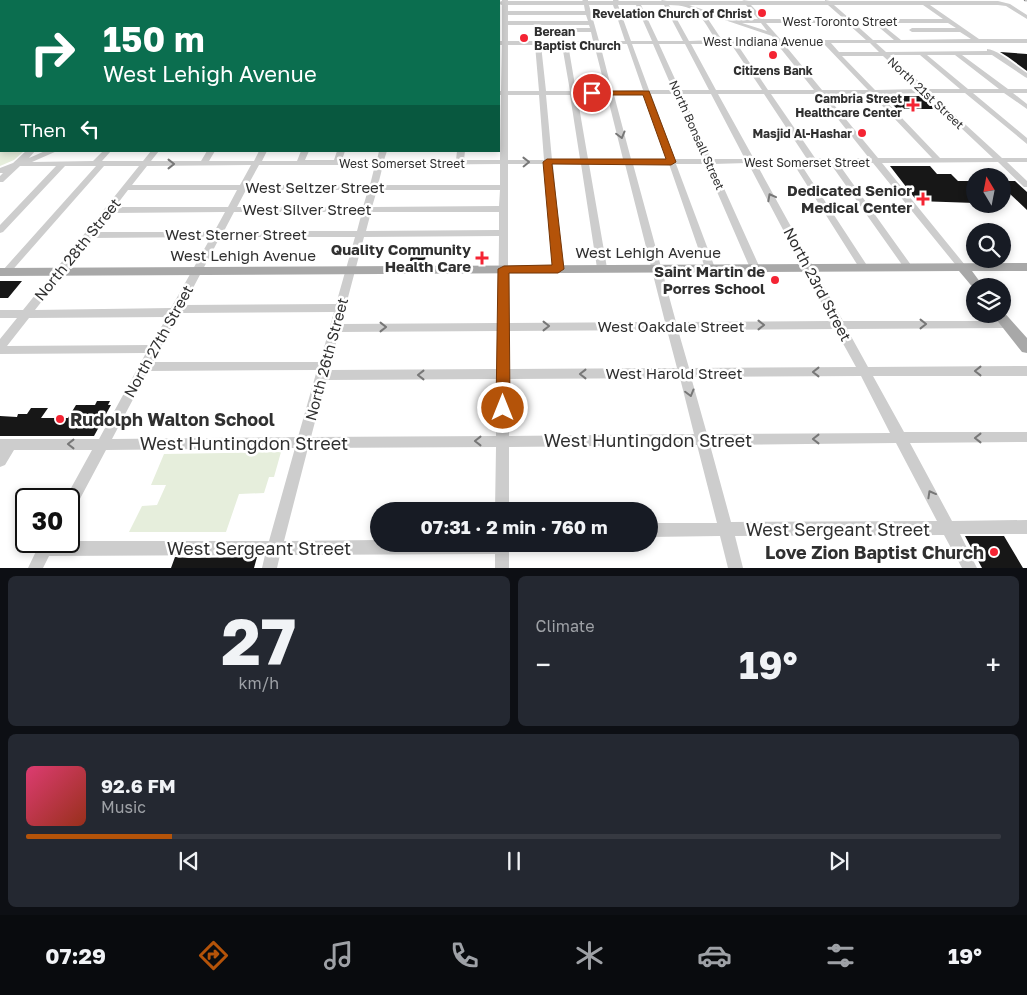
<!DOCTYPE html>
<html lang="en">
<head>
<meta charset="utf-8">
<style>
	body { margin:0; font-family:"Golos Text",sans-serif; background:#242831; color:#f1f3f6; height:100vh; display:flex; flex-direction:column; font-size:19px; white-space:nowrap }
	* { box-sizing:border-box; margin:0 }
	p { font-size:16px; color:#9ea1a6 }
	.icon { flex:none; width:28px; height:28px; fill:none; stroke:currentColor; stroke-width:2; stroke-linecap:round; stroke-linejoin:round }
	.map { position:relative; height:568px; overflow:hidden }
	.side { display:flex; flex-direction:column; gap:8px; padding:8px; background:#0d0f14; flex:1 }
	.side>* { flex:none }
	.hud { position:absolute; left:0px; top:0px; width:500px; height:152px; box-shadow:0 2px 8px #0003; background:#0b6e4f; color:#fff; overflow:hidden }
	.needle { width:32px; rotate:350deg }
	.tools { position:absolute; left:966px; top:168px; display:grid; gap:10px }
	.tools a { display:grid; place-items:center; width:45px; height:45px; border-radius:50%; background:#171b24; box-shadow:0 2px 8px #0003; font-size:25px }
	.speed { position:absolute; left:15px; top:488px; display:flex; gap:10px; font-size:25px; font-weight:700; text-align:center }
	.speed>* { display:grid; place-content:center; width:65px; height:65px; border-radius:50%; background:#171b24; box-shadow:0 2px 8px #0003; line-height:1 }
	.speed .limit { border:2px solid #111; border-radius:8px; background:#fff; color:#111 }
	.pin { position:absolute; display:grid; place-items:center; width:42px; height:42px; color:#fff; margin:-21px; border:2px solid #fff; border-radius:50%; box-shadow:0 1px 5px #0007 }
	.me { position:absolute; width:55px; margin:-28px; rotate:0deg; stroke-linejoin:round; filter:drop-shadow(0 0 4px #0008) }
	.turn { display:flex; align-items:center; gap:18px; height:105px; padding:0 20px; font-size:22px }
	.turn .icon { width:65px; height:65px; stroke-width:2.5 }
	.turn b { display:block; font-size:35px; line-height:42px }
	.then { display:flex; align-items:center; height:48px; padding:0 20px; background:#0003; gap:10px; font-size:19px }
	.big { font-size:38px; font-weight:700; line-height:1.1 }
	.side .widget { flex:1; display:flex; flex-direction:column; justify-content:center; gap:8px; min-width:0; padding:0 18px; border-radius:8px; background:#242831 }
	.side .dial { align-items:center; gap:0 }
	.dial b { font-size:65px; line-height:1 }
	.song { display:flex; align-items:center; gap:15px }
	.cover { width:60px; height:60px; border-radius:8px; background:linear-gradient(135deg,hsl(340 70% 55%),hsl(10 70% 35%)) }
	.played { height:5px; border-radius:2px; background:linear-gradient(90deg,#b45309 15%,#363941 15%) }
	.keys { display:flex; justify-content:space-around; direction:ltr }
	.heat { display:flex; justify-content:space-between; align-items:center; font-size:28px; direction:ltr }
	.side .tiles { flex:1; display:grid; gap:8px; grid-template-columns:1fr 1fr }
	.widget:last-child { grid-column:span 2 }
	.trip { position:absolute; left:370px; top:502px; width:288px; height:50px; border-radius:25px; background:#171b24; box-shadow:0 2px 8px #0003; font-weight:700; line-height:50px; text-align:center }
	.tab-bar { display:flex; height:80px; justify-content:space-around; align-items:center; background:#090b0e; color:#9ea1a6 }
	.tab-bar .icon { width:35px; height:35px }
	.tab-bar .selected { color:#b45309 }
	.tab-bar b { font-size:22px; color:#f1f3f6 }
	.map>svg:first-child { display:block }
	.green { fill:#e6eedc }
	.building { fill:#171717 }
	.lines { fill:none; stroke-linecap:round; stroke-linejoin:round }
	.minor { fill:#cdcdcd; fill-rule:evenodd }
	.major { fill:#a8a8a8; fill-rule:evenodd }
	.rail-casing { stroke:#858585; stroke-width:2.5 }
	.rail { stroke:#fff; stroke-width:1; stroke-dasharray:4.5; stroke-linecap:butt }
	.oneway { stroke:#777 }
	.route { fill:#b45309; stroke:#753606 }
	.poi-dot { fill:#f42433; stroke:#fff; stroke-width:2 }
	.labels { text-anchor:middle; dominant-baseline:central; stroke-width:5; stroke-linejoin:round; paint-order:stroke }
	.far-poi-label { font-size:12px; font-weight:bold; fill:#303030; stroke:#fff; text-anchor:end }
	.far-street-label { font-size:12px; fill:#303030; stroke:#fff }
	.street-label { font-size:15px; fill:#303030; stroke:#fff }
	.poi-label { font-size:15px; font-weight:bold; fill:#303030; stroke:#fff; text-anchor:end }
	.near-poi-label { font-size:18px; font-weight:bold; fill:#303030; stroke:#fff; text-anchor:start }
	.near-street-label { font-size:18px; fill:#303030; stroke:#fff }
</style>
</head>
<body>
<div class="map">
<svg width="1027" height="568" viewBox="0 0 1027 568">
	<rect width="100%" height="100%" fill="#fff"/>
	<path class="green" d="M0,4L1,151H24L14,160L0,166Z
		M281,452L274,477H269L264,493L239,494L226,532H129L142,506L157,505L166,485H151L164,454Z"/>
	<path class="building" d="M1000,52L1027,54V71L1008,57Z
		M892,96H921L935,109H897L886,97Z
		M890,166H930L937,174H951L958,181H975V203L917,201Z
		M1002,181H1015L1027,192V210L1009,193H1002Z
		M412,246H427L425,261H410Z
		M0,281H22L8,298H0Z
		M97,401H110L108,405H111L94,436H0V416L17,417L18,414H27L31,408H48L41,418H68L76,405H95Z
		M965,536H1004L1023,568H982Z
		M175,557L189,558L257,557L254,568H171Z"/>
	<g class="lines">
		<path class="minor" d="M422,0H428V1H423Z
			M450,0H456V1H451Z
			M474,0H480V1H475Z
			M502,0H508V1H583L582,0H588V1H613V0H619L618,1H662L661,0L667,1H744L742,0L749,1H825V0L830,1H998L1010,4L1027,15V19L1006,6L998,5H930L979,39H1027V43H876L886,52L987,51V49C997,49 1017,67 1027,73V78L1025,77L992,55H962L1008,89H1027V93H1013L1027,104V109L1004,93H973L1027,138V144L965,93H931L1002,158H1027V162H1007L1027,181V187H1024L998,162L882,163L965,265L967,267L965,269H959L873,163H838L911,265L913,267L911,269H905L830,163H800L868,267L866,269H860L793,163H756L843,321H1011L1012,324L1011,327L1007,328L847,329L868,367L1027,366V376H873L904,432H1027V442L910,443L952,521L1027,520V534H960L977,568H962L944,535L735,536L743,568H728L720,536L649,537V523H717L697,445L509,447V511H495L496,447L308,448L284,541L379,540V544H509V568H495V554L280,555L277,568H262L265,555L49,556L43,568H28L41,541H269L295,448L106,450L74,510L69,512V499H65L92,450H14L5,465L0,467V439H99L146,353L0,354V339L17,318H0V310H23L139,166H104L9,274H3L1,272L3,270L96,166H65L3,232L0,233V225L56,166H20L3,182H0V176L3,173H0V168L13,163L26,151H35L29,158L45,151H57L32,162L93,161L103,151H111L102,161H143L151,151H159L151,161H201L207,151H215L209,161H254L259,151H267L262,161H297L301,151H309L305,160H334L337,151H345L342,160H377L379,151H387L384,160H456L457,151H465L464,160H500L501,95H499V91H501L502,45H499V41H502V5L499,4V2L502,1ZM508,5H584L585,11H508ZM589,5H613L625,41H599ZM618,5H636L652,41H631ZM641,5H664L683,41H658ZM669,5C698,5 701,17 716,40L689,41ZM689,5H746L758,19H732ZM751,5H828L844,19H764ZM834,5H923L943,19H850ZM704,13L772,36L775,40H722ZM508,15H586L588,21H508ZM742,23H761L767,31ZM766,23H847L866,40H781ZM854,23H874L894,40H873ZM880,23H948L956,28H912L909,30L912,32H960L971,39L901,40ZM508,25H533V28L538,32H591L593,41H508ZM539,25H589L590,28H539ZM831,43H870L879,52H839ZM568,44H594L606,91H576ZM600,44H627L643,90L612,91ZM632,44H653L673,90H649ZM659,44H685L709,90H680ZM691,44H731L762,90H716ZM737,44H777L814,90H768ZM784,44H824L868,90H822ZM508,45H535L539,91H508ZM541,45H562L570,91H546ZM890,55H920L960,89H927ZM927,55H955L999,89H968ZM842,56H883L919,89L875,90ZM924,93L993,158H940L879,94ZM644,94L667,159H631L614,95ZM651,94H675L703,159H675ZM682,94H711L745,159H711ZM718,94H764L807,159H754ZM771,94H818L869,158H815ZM825,94H871L932,158H878ZM508,95H539L544,160H508ZM546,95H570L580,159L552,160ZM577,95H607L623,159H588ZM748,163L831,321L676,322L633,164H669L705,268L710,271L715,268L676,164H705L750,268L755,271L760,268L713,164ZM500,164V185H378L383,165ZM508,164H545L553,269L558,272L563,269L553,164H581L597,268L602,271L607,268L589,164H625L665,322L508,323ZM251,165L240,185H132L147,166ZM259,165H375L370,185H248ZM128,190H237L228,207H115ZM246,190H368L363,207H237ZM377,190H500L499,206L372,207ZM225,212L214,232H96L111,213ZM234,212H362L357,231H224ZM371,212H499V230L366,231ZM499,236L498,323L341,324L364,237ZM211,237L171,308L35,310L91,238ZM220,237H355L336,304L184,305ZM334,312L320,362H153L179,313H182ZM167,317L151,345L7,346L29,318ZM835,329L856,367L689,368L678,330ZM667,330L677,368L509,369L508,331ZM498,331L497,369L329,370L339,332ZM317,370L298,437L112,439L148,371ZM861,376L890,433L707,434L691,377ZM680,378L694,434L509,436V379ZM497,379L496,436L311,437L326,380ZM896,443L937,521L731,522L710,445Z
			M0,1L1,2V4L0,5Z"/>
		<path class="major" d="M0,0H7L0,3Z
			M1027,263V271H972L983,286H975V290L959,271L0,276V268Z
			M1002,310L1027,338V353L1022,352L992,314H1002Z"/>
		<defs>
			<path id="rail" d="M1025,0H1027"/>
		</defs>
		<use href="#rail" class="rail-casing"/>
		<use href="#rail" class="rail"/>
	</g>
	<defs><path id="oneway-chevron" d="M-2-3.5L2.5 0L-2 3.5" fill="none" stroke-width="1.6" stroke-linecap="round" stroke-linejoin="round" transform="scale(1.25)"/></defs>
	<g class="oneway">
		<use href="#oneway-chevron" transform="translate(621 135) rotate(75)"/>
		<use href="#oneway-chevron" transform="translate(526 162) rotate(-1)"/>
		<use href="#oneway-chevron" transform="translate(171 164)"/>
		<use href="#oneway-chevron" transform="translate(771 197) rotate(-118)"/>
		<use href="#oneway-chevron" transform="translate(923 324)"/>
		<use href="#oneway-chevron" transform="translate(761 325)"/>
		<use href="#oneway-chevron" transform="translate(546 326)"/>
		<use href="#oneway-chevron" transform="translate(383 327)"/>
		<use href="#oneway-chevron" transform="translate(978 371) rotate(180)"/>
		<use href="#oneway-chevron" transform="translate(816 372) rotate(180)"/>
		<use href="#oneway-chevron" transform="translate(583 374) rotate(180)"/>
		<use href="#oneway-chevron" transform="translate(421 375) rotate(180)"/>
		<use href="#oneway-chevron" transform="translate(690 393) rotate(75)"/>
		<use href="#oneway-chevron" transform="translate(978 438) rotate(180)"/>
		<use href="#oneway-chevron" transform="translate(816 439) rotate(180)"/>
		<use href="#oneway-chevron" transform="translate(478 441) rotate(180)"/>
		<use href="#oneway-chevron" transform="translate(71 444) rotate(180)"/>
		<use href="#oneway-chevron" transform="translate(931 494) rotate(-119)"/>
	</g>
	<path class="route" d="M589,91H649L676,162L671,165L552,164L564,269L558,273H509L510,408L508,412L503,413L498,412L496,408L498,269L504,266L552,265L543,162L547,159H666L643,95H592L588,93Z"/>
	<g class="poi-dot">
		<circle cx="762" cy="13" r="5"/>
		<circle cx="524" cy="38" r="5"/>
		<circle cx="773" cy="55" r="5"/>
		<path d="M910.5 97.5h5v5h5v5h-5v5h-5v-5h-5v-5h5z"/>
		<circle cx="862" cy="133" r="5"/>
		<path d="M920.5 191.5h5v5h5v5h-5v5h-5v-5h-5v-5h5z"/>
		<path d="M479.5 250.5h5v5h5v5h-5v5h-5v-5h-5v-5h5z"/>
		<circle cx="775" cy="280" r="5"/>
		<circle cx="60" cy="419" r="5"/>
		<circle cx="994" cy="552" r="5"/>
	</g>
	<g class="labels">
		<g class="far-poi-label">
			<text x="752" y="13">Revelation Church of Christ</text>
			<text x="534" y="31" text-anchor="start">Berean<tspan x="534" dy="14">Baptist Church</tspan></text>
			<text x="773" y="70" text-anchor="middle">Citizens Bank</text>
			<text x="902" y="98">Cambria Street<tspan x="902" dy="14">Healthcare Center</tspan></text>
			<text x="852" y="133">Masjid Al-Hashar</text>
		</g>
		<g class="far-street-label">
			<text x="840" y="21">West Toronto Street</text>
			<text x="763" y="41">West Indiana Avenue</text>
			<text transform="translate(926 93) rotate(43)">North 21st Street</text>
			<text transform="translate(697 135) rotate(66)">North Bonsall Street</text>
			<text x="807" y="162">West Somerset Street</text>
			<text x="402" y="163">West Somerset Street</text>
		</g>
		<g class="street-label">
			<text x="315" y="187">West Seltzer Street</text>
			<text x="307" y="209">West Silver Street</text>
			<text x="236" y="234">West Sterner Street</text>
			<text transform="translate(77 249) rotate(-51)">North 28th Street</text>
			<text x="648" y="252">West Lehigh Avenue</text>
			<text x="243" y="255">West Lehigh Avenue</text>
			<text transform="translate(818 284) rotate(62)">North 23rd Street</text>
			<text x="671" y="326">West Oakdale Street</text>
			<text transform="translate(158 341) rotate(-61)">North 27th Street</text>
			<text transform="translate(326 359) rotate(-75)">North 26th Street</text>
			<text x="674" y="373">West Harold Street</text>
		</g>
		<g class="poi-label">
			<text x="912" y="190">Dedicated Senior<tspan x="912" dy="17">Medical Center</tspan></text>
			<text x="471" y="249">Quality Community<tspan x="471" dy="17">Health Care</tspan></text>
			<text x="765" y="271">Saint Martin de<tspan x="765" dy="17">Porres School</tspan></text>
		</g>
		<g class="near-poi-label">
			<text x="70" y="419">Rudolph Walton School</text>
			<text x="984" y="552" text-anchor="end">Love Zion Baptist Church</text>
		</g>
		<g class="near-street-label">
			<text x="648" y="440">West Huntingdon Street</text>
			<text x="244" y="443">West Huntingdon Street</text>
			<text x="838" y="529">West Sergeant Street</text>
			<text x="259" y="548">West Sergeant Street</text>
		</g>
	</g>
</svg>
<div class="tools">
<a><svg class="needle" viewBox="-14 -14 28 28"><path d="M0-13l5 13h-10z" fill="#e53935"/><path d="M0 13l5-13h-10z" fill="#9ea1a6"/></svg></a>
<a><svg class="icon" aria-label="search" viewBox="0 0 24 24"><circle cx="10" cy="10" r="6"/><path d="M15 15l6 6"/></svg></a>
<a><svg class="icon" aria-label="layers" viewBox="0 0 24 24"><path d="M12 4l9 5-9 5-9-5zM3 14l9 5 9-5"/></svg></a>
</div>
<div class="speed"><div class="limit">30</div></div>
<div class="pin" style="left:592px;top:93px;background:#d93025"><svg class="icon" aria-label="arrive" viewBox="0 0 24 24"><path d="M6 21V4h12l-3 4 3 4H6"/></svg></div>
<svg class="me" style="left:503px;top:408px" viewBox="-20 -20 40 40"><circle r="17" fill="#b45309" stroke="#fff" stroke-width="3"/><path d="M0-11L8 9 0 5-8 9z" fill="#fff"/></svg>
<div class="trip">07:31 · 2 min · 760 m</div>
<div class="hud">
<div class="turn"><svg class="icon" aria-label="right" viewBox="0 0 24 24"><path d="M7 20v-9h11M14 6l5 5-5 5"/></svg><div><b>150 m</b>West Lehigh Avenue</div></div>
<div class="then">Then<svg class="icon" aria-label="left" viewBox="0 0 24 24"><path d="M17 20v-9H6M10 6l-5 5 5 5"/></svg></div>
</div>
</div>
<section class="side">
<div class="tiles">
<div class="widget dial"><b>27</b><p>km/h</p></div>
<div class="widget"><p>Climate</p>
<div class="heat"><a>−</a><b class="big">19°</b><a>+</a></div>
</div>
<div class="widget">
<div class="song"><i class="cover"></i><div><b>92.6 FM</b><p>Music</p></div></div>
<div class="played"></div>
<div class="keys"><svg class="icon" aria-label="previous" viewBox="0 0 24 24"><path d="M18 5L8 12l10 7zM5 5v14"/></svg><svg class="icon" aria-label="pause" viewBox="0 0 24 24"><path d="M8 5v14M16 5v14"/></svg><svg class="icon" aria-label="next" viewBox="0 0 24 24"><path d="M6 5l10 7-10 7zM19 5v14"/></svg></div>
</div>
</div>
</section>
<nav class="tab-bar">
<b>07:29</b>
<svg class="icon selected" aria-label="directions" viewBox="0 0 24 24"><path d="M12 3l9 9-9 9-9-9zM9 14v-3h6M13 9l2 2-2 2"/></svg>
<svg class="icon" aria-label="music" viewBox="0 0 24 24"><path d="M9 18V5l10-2v13"/><circle cx="6" cy="18" r="3"/><circle cx="16" cy="16" r="3"/></svg>
<svg class="icon" aria-label="phone" viewBox="0 0 24 24"><path d="M5 4h4l2 5-3 2q2 4 5 5l2-3 5 2v4C11 20 4 13 5 4z"/></svg>
<svg class="icon" aria-label="climate" viewBox="0 0 24 24"><path d="M12 3v18M4 7l16 10M4 17L20 7"/></svg>
<svg class="icon" aria-label="car" viewBox="0 0 24 24"><path d="M5 17H2v-5l4-1 3-4h7l3 4 3 1v5h-3M9 17h6M6 11h13"/><circle cx="7" cy="17" r="2"/><circle cx="17" cy="17" r="2"/></svg>
<svg class="icon" aria-label="filters" viewBox="0 0 24 24"><path d="M4 7h16M4 17h16"/><circle cx="9" cy="7" r="2"/><circle cx="15" cy="17" r="2"/></svg>
<b>19°</b>
</nav>
</body>
</html>
